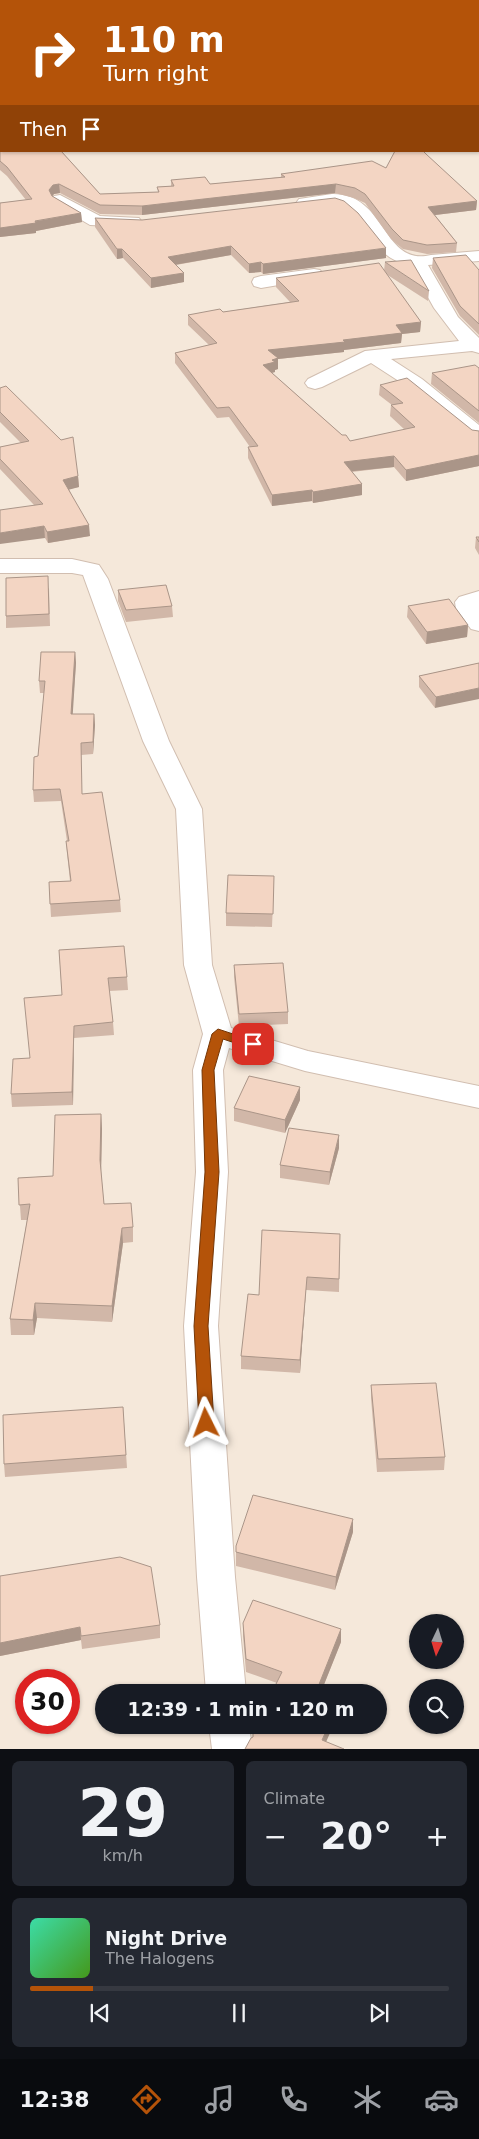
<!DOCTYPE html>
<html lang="en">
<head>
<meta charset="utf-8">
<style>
	body { margin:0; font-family:"DejaVu Sans",sans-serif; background:#242831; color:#f1f3f6; height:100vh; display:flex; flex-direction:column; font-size:19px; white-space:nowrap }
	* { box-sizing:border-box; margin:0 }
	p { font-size:16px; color:#9ea1a6 }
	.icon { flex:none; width:28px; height:28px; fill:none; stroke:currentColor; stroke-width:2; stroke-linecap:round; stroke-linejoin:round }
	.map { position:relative; height:1749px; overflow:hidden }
	.details { display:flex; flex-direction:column; gap:12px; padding:12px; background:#0d0f14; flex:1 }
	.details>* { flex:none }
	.top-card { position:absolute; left:0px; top:0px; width:480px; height:152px; box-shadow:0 1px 4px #0004; background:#b45309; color:#fff; overflow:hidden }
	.needle { width:32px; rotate:184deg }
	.fabs { position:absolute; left:409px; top:1614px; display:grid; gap:10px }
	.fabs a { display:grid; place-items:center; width:55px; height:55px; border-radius:50%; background:#171b24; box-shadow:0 1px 4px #0004; font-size:25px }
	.speed { position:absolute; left:15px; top:1669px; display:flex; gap:10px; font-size:25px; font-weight:700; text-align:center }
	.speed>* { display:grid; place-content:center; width:65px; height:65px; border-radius:50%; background:#171b24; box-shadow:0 1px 4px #0004; line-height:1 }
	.speed .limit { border:8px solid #d22; background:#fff; color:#111 }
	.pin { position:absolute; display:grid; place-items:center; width:42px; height:42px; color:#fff; margin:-21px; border-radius:10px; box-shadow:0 2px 8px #0006 }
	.me { position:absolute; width:55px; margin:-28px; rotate:357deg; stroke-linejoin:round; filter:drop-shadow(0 0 4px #0008) }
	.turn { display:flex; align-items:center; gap:18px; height:105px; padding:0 20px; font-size:22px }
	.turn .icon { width:65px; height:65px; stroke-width:2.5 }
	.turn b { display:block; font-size:35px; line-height:42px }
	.then { display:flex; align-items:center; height:48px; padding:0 20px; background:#0003; gap:10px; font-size:19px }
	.big { font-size:38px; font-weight:700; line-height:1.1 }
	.details .tile { flex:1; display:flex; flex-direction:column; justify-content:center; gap:8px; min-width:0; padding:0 18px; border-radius:8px; background:#242831 }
	.details .dial { align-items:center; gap:0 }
	.dial b { font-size:65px; line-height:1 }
	.song { display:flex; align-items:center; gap:15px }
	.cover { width:60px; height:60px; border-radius:8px; background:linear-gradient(135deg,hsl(160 70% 55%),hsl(100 70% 35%)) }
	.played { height:5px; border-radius:2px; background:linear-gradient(90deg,#b45309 15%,#363941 15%) }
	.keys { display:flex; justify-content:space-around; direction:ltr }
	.heat { display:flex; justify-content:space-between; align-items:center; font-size:28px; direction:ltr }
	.details .tiles { flex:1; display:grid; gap:12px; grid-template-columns:1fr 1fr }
	.tile:last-child { grid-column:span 2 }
	.trip { position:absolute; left:95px; top:1684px; width:292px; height:50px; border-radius:25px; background:#171b24; box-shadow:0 1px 4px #0004; font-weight:700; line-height:50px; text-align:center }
	.tab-bar { display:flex; height:80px; justify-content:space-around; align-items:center; background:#090b0e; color:#9ea1a6 }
	.tab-bar .icon { width:35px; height:35px }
	.tab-bar .selected { color:#b45309 }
	.tab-bar b { font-size:22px; color:#f1f3f6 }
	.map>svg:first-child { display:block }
	.residential { fill:#f5e8da; fill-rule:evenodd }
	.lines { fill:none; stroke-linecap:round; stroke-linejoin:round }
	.minor-casing { stroke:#d1beb0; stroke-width:2 }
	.minor { fill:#fff; fill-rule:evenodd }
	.wall { fill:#d1b7a8 }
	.shaded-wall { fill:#aa9588 }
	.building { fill:#f3d5c3; stroke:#aa9588 }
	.route { fill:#b45309; stroke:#753606 }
</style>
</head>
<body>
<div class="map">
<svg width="479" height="1749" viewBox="0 0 479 1749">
	<rect width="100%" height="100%" fill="#fdf6ec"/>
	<path class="residential" d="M0,0H479V1749H0ZM1,1H479V151H1ZM418,1622H455V1660H418ZM26,1680H69V1722H26ZM418,1688H455V1725H418ZM104,1692H379V1725H104Z"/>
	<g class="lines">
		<defs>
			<path id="minor" d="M0,59L1,60V69H0Z
				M332,194C387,193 382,267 431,255L479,251V261L428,265L458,317L479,338V353L472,351L391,359L422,379L479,425V441L472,439L408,387L371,363L322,387L315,389L308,387L305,383L308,379L365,351L459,341L434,308L410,265C369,257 377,227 349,208C334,198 315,211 299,207L296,203L299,199Z
				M60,195L100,216L139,218L142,222L139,226L133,227L90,225L54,204L51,200L54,196Z
				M314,269L320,270L323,274L320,278L261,288L254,286L252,282L254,278L261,276Z
				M0,559H72L99,565L108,579L169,741L202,809L212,965L231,1028L308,1051L479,1086V1108L305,1071L229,1048L223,1070L228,1172L218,1326L235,1577L246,1692H206L197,1577L184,1326L196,1172L193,1070L203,1034L184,965L176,809L143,741L83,575L72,573H0Z
				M479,591V631L471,629L456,609L455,602L459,597Z
				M209,1725H249L252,1749H212Z"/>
		</defs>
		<use href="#minor" class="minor-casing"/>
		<use href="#minor" class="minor"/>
	</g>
	<path class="wall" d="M0,107H1V134L0,133Z
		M0,144L66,151L62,152L100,194L158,192L157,187L171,186V180L210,184L281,177V174L386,168L477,201L476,210L435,215L457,243L456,252L427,254L403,249L391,239L365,203L354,198L335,193L142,215L100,214L60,193L54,194L52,196L81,213L82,222L36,231V233L0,237V203L26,200L7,176L0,170Z
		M95,218L386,258L263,274L261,272L249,273L231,255L176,265L184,282L151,288L123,258L117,259L95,227Z
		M433,258L479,270V335L460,316L432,268Z
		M385,262L429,291L428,301L386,274L421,322L420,332L402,334L401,343L344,350V352L278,359V369L275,370V372L272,373L342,435L350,441L405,430L390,416L391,405H392L379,395L380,385L472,430L479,431V466L406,481L394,467L352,472L362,484V495L313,503L312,501L272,506L248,458V447H250L229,417L217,418L175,363V353L209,345L188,325V315L223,312L290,302L276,287V278L384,271Z
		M479,368V423L431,384L432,373Z
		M0,388L78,476L79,487L69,489L90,536L48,543L45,538L34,505L0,469V447L21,443L0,422Z
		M476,537H479V555L475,548Z
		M49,588L50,626L6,628V616Z
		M118,590L172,606L173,617L126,622L118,601Z
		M408,606L468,625L467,637L426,644L407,617Z
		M75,652L76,663L72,714H94L95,725L93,754L81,755L82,794L120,900L121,912L51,917L49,882L70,881L67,853L66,841H67L61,801L34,802L33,790L38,756L44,693H40L39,681Z
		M479,663L435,708L419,687V676Z
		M274,876L272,927L226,926V913Z
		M59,950L127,977L128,990L109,991L113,1022L114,1035L74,1038L73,1105L12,1107L11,1094L62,995Z
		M234,965L288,1012V1024L239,1026L234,977Z
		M300,1100L285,1133L234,1121V1108Z
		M101,1114L102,1129L101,1171L104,1204L133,1227V1242L123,1243L112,1322L37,1318L34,1335H11L10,1319L27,1220H21L18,1178L53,1176Z
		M339,1148L329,1185L280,1178V1165Z
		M340,1234L339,1292L306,1290L300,1373L241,1369V1356L259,1295Z
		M371,1385L445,1457L444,1470L377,1472L371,1398Z
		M123,1407L127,1468L5,1477L4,1464Z
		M353,1532L335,1590L236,1566V1546Z
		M0,1576L160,1625V1638L82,1649L81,1640L0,1656Z
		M243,1623L341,1629V1642L321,1692H272L277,1683L246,1672L243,1636Z"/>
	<path class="shaded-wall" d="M77,0H111L105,1H71Z
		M231,0H262L257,1H231Z
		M0,10H1V17H0Z
		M59,184L60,193L54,194L50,199L49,190L53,185Z
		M336,184L335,193L142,215V206Z
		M477,201L476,210L427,216L428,207Z
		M81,213L82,222L36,231V233L0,237V228Z
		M231,246V255L168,266V257Z
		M386,248V258L263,274V264Z
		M117,249H122L123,258L117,259Z
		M261,262V272L249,273V264Z
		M184,273V282L151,288V278Z
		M421,322L420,332L402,334L401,343L344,350V352L278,359V369L275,370V372L263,375V365L268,350L343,340L396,325Z
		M479,455V466L406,481V470Z
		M394,456V467L344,472V462Z
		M78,476L79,487L64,491L63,480Z
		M362,484V495L313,503V492Z
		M312,490V501L272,506V495Z
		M89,525L90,536L48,543L47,532Z
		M44,526L45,538L0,544V533Z
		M468,625L467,637L426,644L427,632Z
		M75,652L76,663L72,726L71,714Z
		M479,688V699L435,708L436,697Z
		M94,714L95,725L93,754V742Z
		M74,1026V1038L73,1105L72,1092Z
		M300,1087V1100L285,1133V1120Z
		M101,1114L102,1129L101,1175L100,1160Z
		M339,1135V1148L329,1185L330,1172Z
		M122,1228L123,1243L112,1322V1306Z
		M307,1277L306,1290L300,1373V1360Z
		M35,1303L37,1318L34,1335L33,1320Z
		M353,1519V1532L335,1590L336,1577Z
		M80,1627L81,1640L0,1656V1643Z
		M341,1629V1642L321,1692H316Z
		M329,1725H331L330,1733L323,1749L322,1740Z"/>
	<path class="building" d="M0,0H60L52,1H1V10H0Z
		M66,0H77L71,1H68Z
		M179,0H232L235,1H177Z
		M0,107H1V126L0,125Z
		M0,144L1,145V151H61L100,194L159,192L157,187L174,186L171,180L205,177L210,184L285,177L281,174L372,161L386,168L395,151H423L426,154L477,201L428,207L457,243L427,245L403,240L392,229L365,194L355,188L336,184L142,206L100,205L59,184L53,185L49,190L52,196L81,213L35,221L36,223L0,228V203L32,199L7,167L0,161Z
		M335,198L344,201L358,213L386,248L263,264L261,262L249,264L231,246L168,257L184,273L151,278L122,249H117L95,218L142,220Z
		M466,255L479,270V324L460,306L433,258Z
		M411,260L429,291L385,262Z
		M379,263L421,322L396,325L402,333L343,340L345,342L268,350L278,358L272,360L275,362L263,365L342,435H346L350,441L415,427L391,405L403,403L380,385L407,378L472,430L479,431V455L406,470L394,456L344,462L362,484L313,492L312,490L272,495L248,447L258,446L229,407L217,408L175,353L217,343L188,315L220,309L223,312L299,301L276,278Z
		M475,365L479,368V411L432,373Z
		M6,386L61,440L73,437L78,476L63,480L89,525L47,532L44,526L0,533V510L43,504L0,459V447L29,441L0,412V388Z
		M476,537H479V542Z
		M48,576L49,614L6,616V578Z
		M166,585L172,606L126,610L118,590Z
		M449,599L468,625L427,632L408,606Z
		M41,652H75L71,714H94L93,742L81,743L82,794L102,792L120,900L50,904L49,882L71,881L66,841H69L60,789L33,790L34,757L38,756L45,681H39Z
		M479,663V688L436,697L419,676Z
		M228,875L274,876L273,914L226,913Z
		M124,946L127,977L108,978L113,1022L74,1026L72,1092L11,1094L13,1059L30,1058L24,998L62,995L59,950Z
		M283,963L288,1012L239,1014L234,965Z
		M249,1076L300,1087L285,1120L234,1108Z
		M101,1114L100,1160L104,1204L131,1203L133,1227L122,1228L112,1306L35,1303L33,1320L10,1319L30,1204L19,1205L18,1178L53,1176L55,1115Z
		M289,1128L339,1135L330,1172L280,1165Z
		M262,1230L340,1234L339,1279L307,1277L300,1360L241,1356L248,1294L259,1295Z
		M436,1383L445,1457L378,1459L371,1385Z
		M123,1407L126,1455L4,1464L3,1415Z
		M253,1495L353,1519L336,1577L236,1552V1546Z
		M120,1557L151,1567L160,1625L81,1636L80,1627L0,1643V1576Z
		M253,1600L341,1629L316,1692H272L282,1672L246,1659L243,1623Z
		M257,1725H329L322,1740L344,1749H245L251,1738L253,1737V1732Z"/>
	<path class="route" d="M218,1029L257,1042L259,1044L253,1049L223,1039L214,1070L219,1172L208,1326L214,1423L212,1427H201L199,1423L194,1326L205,1172L202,1070L212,1034Z"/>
</svg>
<div class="fabs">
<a><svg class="needle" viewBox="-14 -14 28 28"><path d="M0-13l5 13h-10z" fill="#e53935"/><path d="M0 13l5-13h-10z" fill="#9ea1a6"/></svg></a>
<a><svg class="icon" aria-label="search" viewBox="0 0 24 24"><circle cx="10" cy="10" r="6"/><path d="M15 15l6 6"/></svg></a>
</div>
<div class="speed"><div class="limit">30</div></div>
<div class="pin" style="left:253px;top:1044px;background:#d93025"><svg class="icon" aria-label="arrive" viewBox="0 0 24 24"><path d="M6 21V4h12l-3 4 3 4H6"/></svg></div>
<svg class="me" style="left:206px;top:1423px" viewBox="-20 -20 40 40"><path d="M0-17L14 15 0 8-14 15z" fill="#b45309" stroke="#fff" stroke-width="4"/></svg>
<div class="trip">12:39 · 1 min · 120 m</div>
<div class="top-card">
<div class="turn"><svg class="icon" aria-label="right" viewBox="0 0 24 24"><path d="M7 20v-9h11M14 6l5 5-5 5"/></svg><div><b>110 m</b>Turn right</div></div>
<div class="then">Then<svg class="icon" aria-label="arrive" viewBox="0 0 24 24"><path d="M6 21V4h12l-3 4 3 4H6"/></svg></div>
</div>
</div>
<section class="details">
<div class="tiles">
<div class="tile dial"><b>29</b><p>km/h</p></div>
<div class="tile"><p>Climate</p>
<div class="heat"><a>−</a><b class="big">20°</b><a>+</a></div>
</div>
<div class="tile">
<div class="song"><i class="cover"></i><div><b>Night Drive</b><p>The Halogens</p></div></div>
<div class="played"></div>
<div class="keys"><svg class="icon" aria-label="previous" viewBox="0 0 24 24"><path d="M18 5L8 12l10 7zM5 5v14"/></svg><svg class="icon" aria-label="pause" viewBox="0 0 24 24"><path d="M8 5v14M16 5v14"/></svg><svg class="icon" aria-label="next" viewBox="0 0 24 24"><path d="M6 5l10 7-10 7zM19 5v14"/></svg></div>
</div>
</div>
</section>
<nav class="tab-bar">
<b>12:38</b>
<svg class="icon selected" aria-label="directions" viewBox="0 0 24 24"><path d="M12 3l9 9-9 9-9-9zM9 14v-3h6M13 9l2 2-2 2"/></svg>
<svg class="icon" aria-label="music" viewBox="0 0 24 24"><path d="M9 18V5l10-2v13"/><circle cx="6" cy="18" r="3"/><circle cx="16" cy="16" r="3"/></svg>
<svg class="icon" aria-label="phone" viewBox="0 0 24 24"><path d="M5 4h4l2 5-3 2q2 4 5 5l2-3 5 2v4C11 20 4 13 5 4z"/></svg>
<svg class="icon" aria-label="climate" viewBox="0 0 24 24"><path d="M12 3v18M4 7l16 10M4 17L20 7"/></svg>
<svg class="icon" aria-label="car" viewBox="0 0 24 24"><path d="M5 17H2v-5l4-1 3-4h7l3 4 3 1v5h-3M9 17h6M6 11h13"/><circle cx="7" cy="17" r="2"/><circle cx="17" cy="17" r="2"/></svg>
</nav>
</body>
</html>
